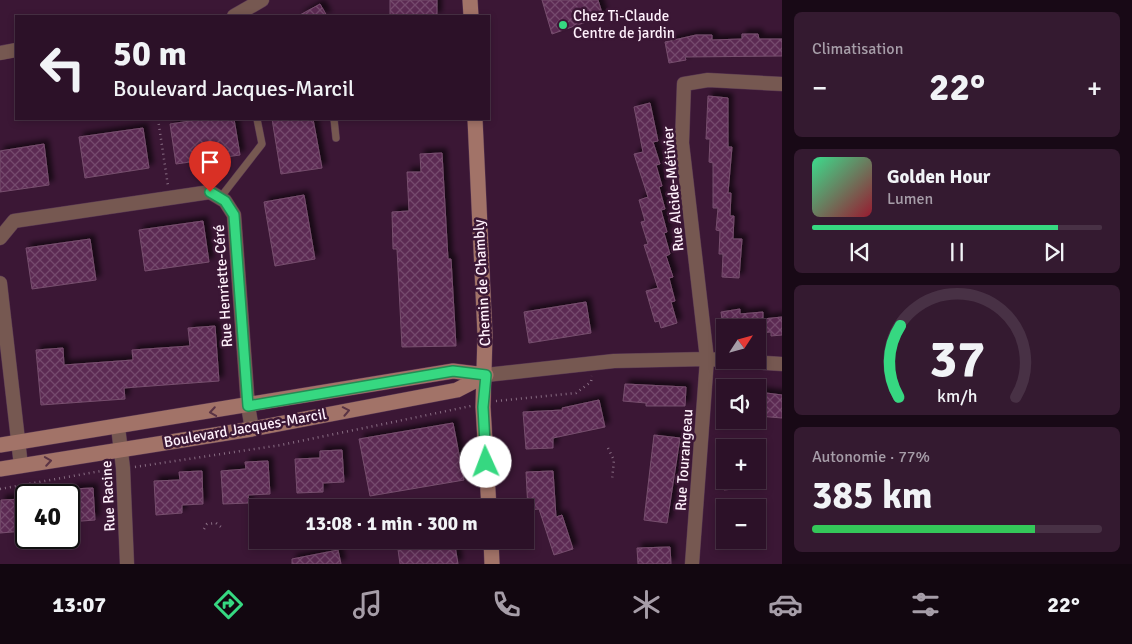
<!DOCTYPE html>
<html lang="fr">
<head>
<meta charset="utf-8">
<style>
	body { margin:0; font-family:Signika,sans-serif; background:#341a30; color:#f1f3f6; height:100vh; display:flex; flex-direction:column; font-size:19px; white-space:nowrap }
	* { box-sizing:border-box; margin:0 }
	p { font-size:16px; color:#a69da8 }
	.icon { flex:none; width:28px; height:28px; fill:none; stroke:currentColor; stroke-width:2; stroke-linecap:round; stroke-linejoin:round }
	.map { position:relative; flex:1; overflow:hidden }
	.details { display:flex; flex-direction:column; gap:12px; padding:12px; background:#180916; width:350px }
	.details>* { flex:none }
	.guide { position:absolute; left:15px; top:15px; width:475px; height:105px; border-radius:0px; box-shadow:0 2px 8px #0003,0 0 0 1px #483145; background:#2c1128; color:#f1f3f6; overflow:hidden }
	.needle { width:32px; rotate:54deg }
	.controls { position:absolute; left:716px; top:319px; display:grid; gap:10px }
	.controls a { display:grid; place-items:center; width:50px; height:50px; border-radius:0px; background:#2c1128; box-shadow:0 2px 8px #0003,0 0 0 1px #483145; font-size:25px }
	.speed { position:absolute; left:15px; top:484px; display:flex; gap:10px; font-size:25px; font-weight:700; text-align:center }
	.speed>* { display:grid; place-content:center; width:65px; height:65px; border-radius:50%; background:#2c1128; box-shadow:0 2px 8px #0003,0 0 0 1px #483145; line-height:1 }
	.speed .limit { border:2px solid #111; border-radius:8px; background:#fff; color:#111 }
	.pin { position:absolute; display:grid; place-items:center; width:42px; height:42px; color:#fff; margin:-51px -21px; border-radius:50% 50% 50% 0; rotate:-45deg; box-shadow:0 0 5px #0007 }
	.pin .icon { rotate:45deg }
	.me { position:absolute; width:55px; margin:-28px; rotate:358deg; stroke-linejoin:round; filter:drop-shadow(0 0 4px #0008) }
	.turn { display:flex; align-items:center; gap:18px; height:105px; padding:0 15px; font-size:22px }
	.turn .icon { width:65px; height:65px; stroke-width:2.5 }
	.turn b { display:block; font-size:35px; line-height:42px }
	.big { font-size:38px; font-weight:800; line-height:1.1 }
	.details .tile { flex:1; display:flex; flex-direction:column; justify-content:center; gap:8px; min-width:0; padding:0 18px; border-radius:8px; background:#341a30 }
	.details .dial { align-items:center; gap:0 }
	.dial svg { height:130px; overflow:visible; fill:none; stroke:#483145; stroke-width:7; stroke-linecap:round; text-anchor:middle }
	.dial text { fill:#f1f3f6; stroke:none }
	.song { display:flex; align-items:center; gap:15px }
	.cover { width:60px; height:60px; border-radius:8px; background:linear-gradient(135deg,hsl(150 70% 55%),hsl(350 70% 35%)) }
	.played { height:5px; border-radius:2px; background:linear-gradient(90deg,#36d881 85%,#483145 85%) }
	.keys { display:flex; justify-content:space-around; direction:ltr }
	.heat { display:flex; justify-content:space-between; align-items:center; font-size:28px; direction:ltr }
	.charge { height:8px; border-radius:4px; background:linear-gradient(90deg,#34c759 77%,#483145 0) }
	.trip { position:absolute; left:249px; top:499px; width:285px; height:50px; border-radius:0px; background:#2c1128; box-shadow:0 2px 8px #0003,0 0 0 1px #483145; font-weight:800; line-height:50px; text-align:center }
	.menu { display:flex; height:80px; justify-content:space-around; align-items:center; background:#120710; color:#a69da8 }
	.menu .icon { width:35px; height:35px }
	.menu .selected { color:#36d881 }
	.menu b { font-size:22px; color:#f1f3f6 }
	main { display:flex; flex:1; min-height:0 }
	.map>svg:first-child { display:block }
	.building { fill:url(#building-cross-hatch); stroke:#774e6e; filter:url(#shadow) }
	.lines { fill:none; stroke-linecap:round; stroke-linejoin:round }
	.lane-casing { stroke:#563551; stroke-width:8 }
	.street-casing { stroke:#563551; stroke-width:15 }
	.secondary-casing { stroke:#563551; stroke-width:16 }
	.path { stroke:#886d83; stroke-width:2.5; stroke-dasharray:1 4; stroke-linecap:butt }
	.lane { stroke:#765851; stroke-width:7 }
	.street { stroke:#765851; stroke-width:14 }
	.secondary { stroke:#a27368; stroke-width:15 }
	.oneway { stroke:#5a3344 }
	.route-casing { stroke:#238c54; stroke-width:12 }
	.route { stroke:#36d881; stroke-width:9 }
	.poi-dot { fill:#36d881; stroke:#3b1735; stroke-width:2 }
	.labels { text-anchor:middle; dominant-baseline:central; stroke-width:5; stroke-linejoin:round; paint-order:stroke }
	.poi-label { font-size:15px; fill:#fef0fb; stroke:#3b1735; text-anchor:start }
	.street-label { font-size:15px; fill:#fef0fb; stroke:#3b1735 }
</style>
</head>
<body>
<main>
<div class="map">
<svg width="782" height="564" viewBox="0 0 782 564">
	<defs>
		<pattern id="building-cross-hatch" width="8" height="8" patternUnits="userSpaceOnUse" patternTransform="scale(1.25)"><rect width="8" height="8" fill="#5c2b53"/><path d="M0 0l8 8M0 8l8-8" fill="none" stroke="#744a6d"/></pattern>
		<filter id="shadow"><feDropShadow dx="4.5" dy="-4.5" stdDeviation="2.5" flood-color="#0009"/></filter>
	</defs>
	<rect width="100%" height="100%" fill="#3b1735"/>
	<path class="building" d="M390,0H437V16H390Z
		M542,0H598L603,16L552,34Z
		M320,4L327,16H298Z
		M742,34H758L759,39H782V56L685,57L686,60L669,63L665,42L696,35H712V40L742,39Z
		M708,96L728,98V147H732L728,193H731L730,216H734L733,239H742L739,278L722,277L723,254H719L720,231L716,230L718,208H713V163L709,162L710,139H706Z
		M650,103L658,141L653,142L660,164L656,165L662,186L659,187L665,209L661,210L667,232L664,233L670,254L666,256L673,277L669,278L675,301L671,302L677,323L661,328L659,321L655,322L646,291L658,288L644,245L648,244L641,222L645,221L639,200L648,197L634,154L643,152L634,107Z
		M203,119H234L240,155L176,164L170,124Z
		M272,119H313L322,168L281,174Z
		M143,128L149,168L85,178L79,137Z
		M44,144L49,185L0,192V151Z
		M442,153L448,259H451L456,346L402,347L397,249H393L392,212L409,211L407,172H421L420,154Z
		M304,195L315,259L275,266L264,202Z
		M203,221L209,262L145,271L139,230Z
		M90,239L96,280L32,289L26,248Z
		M586,302L591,333L529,343L524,312Z
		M740,309V314L763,312V319L782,317V335L771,336V332L758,333V328H723L721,312Z
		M215,326L219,381L124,388L125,399L41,405L36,350L63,348L64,365L133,360L132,350L190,346L188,328Z
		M625,384L686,387L685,406H646V403L623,401Z
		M758,392L782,395V418L758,416Z
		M599,400L605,427L553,438V448L526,449L523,412L563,410L562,408Z
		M453,423L464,480L370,496L359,439Z
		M654,435L680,438L667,523L644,520Z
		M342,450L344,482L323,483V492L297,493L295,459L320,458V451Z
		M268,461L270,494L248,495L249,503L223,504L221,471L246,469L245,462Z
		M202,471L203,504L182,505V513L156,515L154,481L180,480L179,472Z
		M553,471L556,517L562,515L573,549L554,555L539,509L528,510L526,472Z
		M723,480H753V487L724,490Z
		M93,488L95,520L69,522L71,489Z
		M24,499L25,531L0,533L1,500Z
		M413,540H454L458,564H400L397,542Z
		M670,547L671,564H638L637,548Z
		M338,550L341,564H292V559Z"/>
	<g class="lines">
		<defs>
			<path id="lane" d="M334,119L336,138
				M220,198L262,144L257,119"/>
			<path id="street" d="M234,16L262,0
				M0,53L16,50
				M0,238L14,221L210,192L225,201L234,215L248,406L252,429
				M0,283L21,466
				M486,375L614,361L707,359L782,364
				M118,427L123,468L127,564
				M692,564L707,359L682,143L684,84L708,80L782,84"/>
			<path id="secondary" d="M470,0L471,16
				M475,119L485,335L483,407L489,508
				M0,445L453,371L486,375
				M0,469L252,429L457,390L486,375
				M491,540L492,564"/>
		</defs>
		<use href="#lane" class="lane-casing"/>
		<use href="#street" class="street-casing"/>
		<use href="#secondary" class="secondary-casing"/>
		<path class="path" d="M158,119L168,186
			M496,401L576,393L591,382L592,376
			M608,448L614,460L612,480
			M135,467L281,445L471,406
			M0,489L112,469
			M417,503V508
			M204,529L207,524L216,523L221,527"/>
		<use href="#lane" class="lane"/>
		<use href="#street" class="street"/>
		<use href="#secondary" class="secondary"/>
	</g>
	<defs><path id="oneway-chevron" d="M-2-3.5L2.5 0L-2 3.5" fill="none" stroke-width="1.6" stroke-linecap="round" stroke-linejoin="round" transform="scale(1.25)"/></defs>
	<g class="oneway">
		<use href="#oneway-chevron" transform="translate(346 411) rotate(-11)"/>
		<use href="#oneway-chevron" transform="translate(213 412) rotate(171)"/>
		<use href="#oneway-chevron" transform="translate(48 461) rotate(-9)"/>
	</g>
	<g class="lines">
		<defs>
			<path id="route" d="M210,192L225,201L234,215L248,406L453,371L486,375L483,407L486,462"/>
		</defs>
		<use href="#route" class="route-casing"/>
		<use href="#route" class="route"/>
	</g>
	<circle class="poi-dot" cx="563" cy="25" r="5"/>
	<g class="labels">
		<g class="poi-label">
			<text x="573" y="16">Chez Ti-Claude<tspan x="573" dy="17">Centre de jardin</tspan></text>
		</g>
		<g class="street-label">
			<text transform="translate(673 189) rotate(-95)">Rue Alcide-Métivier</text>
			<text transform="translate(482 283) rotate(-93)">Chemin de Chambly</text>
			<text transform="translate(223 286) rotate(-94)">Rue Henriette-Céré</text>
			<text transform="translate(245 428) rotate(-10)">Boulevard Jacques-Marcil</text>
			<text transform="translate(684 460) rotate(-86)">Rue Tourangeau</text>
			<text transform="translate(108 496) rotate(-93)">Rue Racine</text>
		</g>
	</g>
</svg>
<div class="controls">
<a><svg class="needle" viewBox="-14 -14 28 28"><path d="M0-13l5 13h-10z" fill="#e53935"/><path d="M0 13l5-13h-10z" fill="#a69da8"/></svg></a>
<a><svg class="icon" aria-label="sound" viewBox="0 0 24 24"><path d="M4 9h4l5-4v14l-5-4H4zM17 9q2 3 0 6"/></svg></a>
<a>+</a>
<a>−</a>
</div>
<div class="speed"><div class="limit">40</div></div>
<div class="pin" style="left:210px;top:192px;background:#d93025"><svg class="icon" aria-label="arrive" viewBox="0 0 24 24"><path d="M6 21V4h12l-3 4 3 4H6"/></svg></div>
<svg class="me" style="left:486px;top:462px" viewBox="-20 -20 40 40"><circle r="19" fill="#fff"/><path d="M0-13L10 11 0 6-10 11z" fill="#36d881"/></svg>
<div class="trip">13:08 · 1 min · 300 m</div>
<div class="guide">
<div class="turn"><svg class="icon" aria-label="left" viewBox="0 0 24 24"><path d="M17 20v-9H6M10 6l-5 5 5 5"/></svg><div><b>50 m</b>Boulevard Jacques-Marcil</div></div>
</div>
</div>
<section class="details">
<div class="tile"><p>Climatisation</p>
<div class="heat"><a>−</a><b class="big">22°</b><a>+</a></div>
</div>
<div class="tile">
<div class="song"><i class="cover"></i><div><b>Golden Hour</b><p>Lumen</p></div></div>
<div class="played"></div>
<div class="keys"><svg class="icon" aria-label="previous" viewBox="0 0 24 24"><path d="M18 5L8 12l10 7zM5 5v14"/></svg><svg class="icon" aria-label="pause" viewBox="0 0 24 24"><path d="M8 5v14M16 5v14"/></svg><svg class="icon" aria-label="next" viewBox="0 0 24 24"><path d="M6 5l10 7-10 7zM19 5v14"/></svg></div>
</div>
<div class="tile dial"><svg viewBox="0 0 100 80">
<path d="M14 69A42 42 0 1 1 86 69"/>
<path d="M14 69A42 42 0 0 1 15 25" stroke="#36d881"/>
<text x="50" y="56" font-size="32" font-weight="700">37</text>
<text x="50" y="72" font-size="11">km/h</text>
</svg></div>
<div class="tile"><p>Autonomie · 77%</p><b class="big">385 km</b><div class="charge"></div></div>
</section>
</main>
<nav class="menu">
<b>13:07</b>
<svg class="icon selected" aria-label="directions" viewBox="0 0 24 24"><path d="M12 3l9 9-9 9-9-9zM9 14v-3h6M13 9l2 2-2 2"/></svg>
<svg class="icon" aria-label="music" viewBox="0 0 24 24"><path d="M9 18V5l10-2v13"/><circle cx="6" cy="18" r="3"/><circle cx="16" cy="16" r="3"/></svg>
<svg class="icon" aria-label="phone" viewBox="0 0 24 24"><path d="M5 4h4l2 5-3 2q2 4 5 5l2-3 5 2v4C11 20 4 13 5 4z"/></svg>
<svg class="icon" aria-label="climate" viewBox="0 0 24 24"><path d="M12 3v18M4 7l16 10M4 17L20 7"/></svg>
<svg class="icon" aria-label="car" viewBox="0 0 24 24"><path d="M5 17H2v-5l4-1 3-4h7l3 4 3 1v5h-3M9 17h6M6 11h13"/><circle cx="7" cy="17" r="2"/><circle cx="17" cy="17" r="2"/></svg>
<svg class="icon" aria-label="filters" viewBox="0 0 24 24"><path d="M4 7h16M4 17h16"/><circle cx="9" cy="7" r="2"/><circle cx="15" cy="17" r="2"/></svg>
<b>22°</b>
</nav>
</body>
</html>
